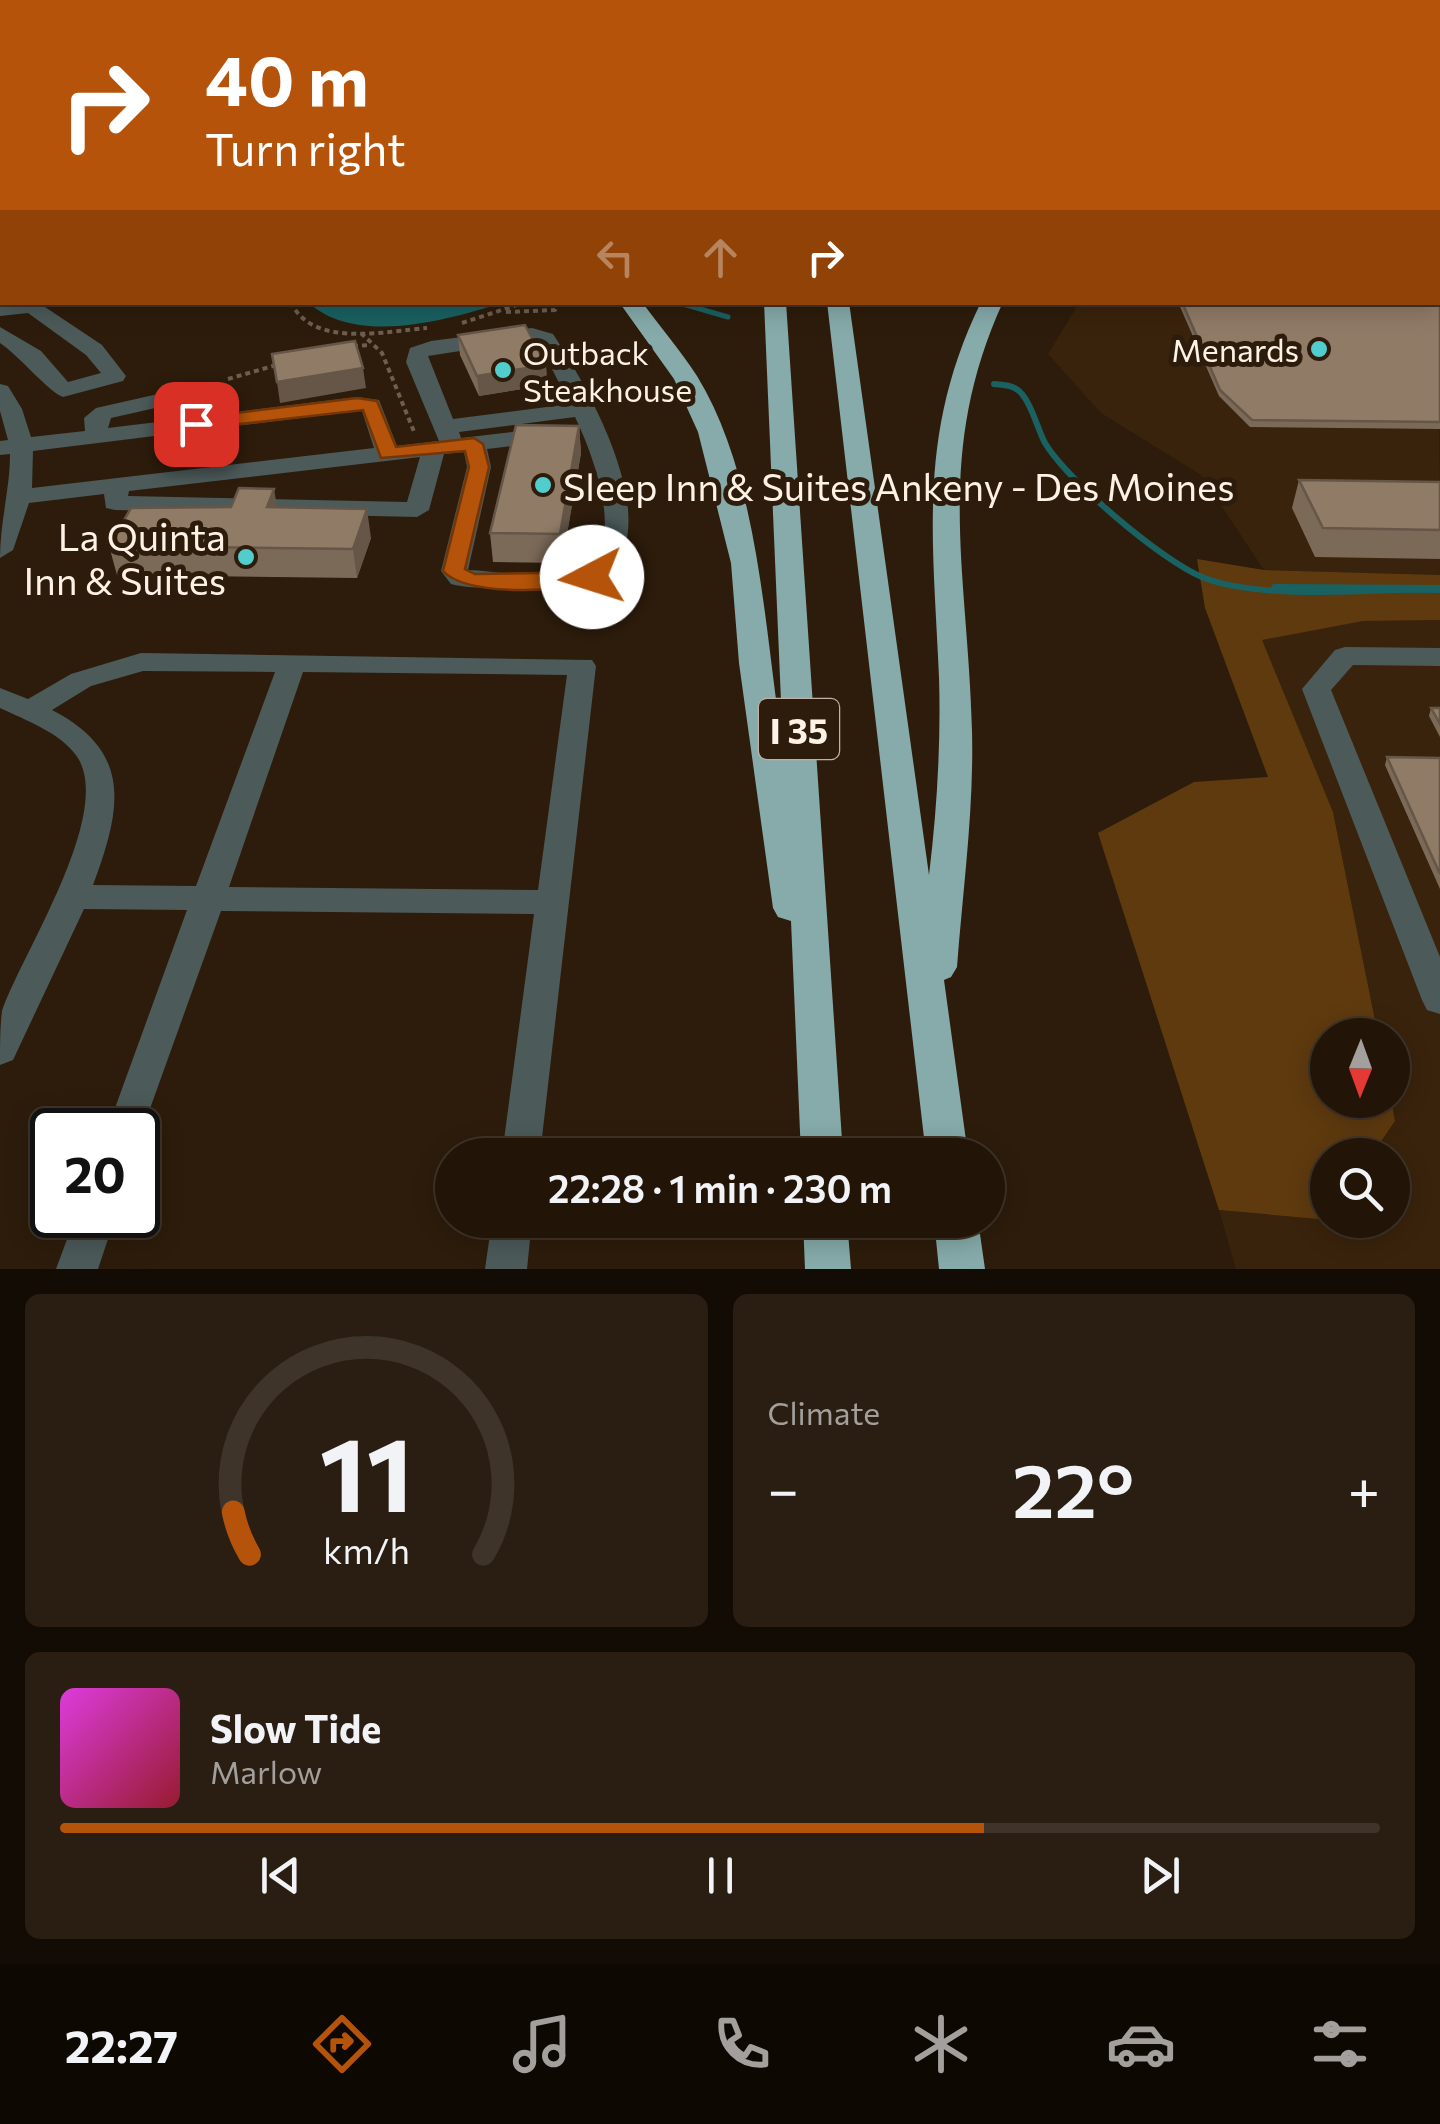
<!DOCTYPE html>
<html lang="en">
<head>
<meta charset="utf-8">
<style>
	body { margin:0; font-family:Commissioner,sans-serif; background:#2a1e12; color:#f1f3f6; height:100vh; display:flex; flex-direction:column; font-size:38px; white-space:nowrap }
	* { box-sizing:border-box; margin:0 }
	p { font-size:32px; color:#a29f9c }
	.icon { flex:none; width:55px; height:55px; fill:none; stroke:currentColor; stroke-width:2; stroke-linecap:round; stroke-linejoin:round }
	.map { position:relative; height:1269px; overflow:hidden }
	.details { display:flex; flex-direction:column; gap:25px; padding:25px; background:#130c04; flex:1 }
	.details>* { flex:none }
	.top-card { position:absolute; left:0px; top:0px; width:1440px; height:305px; box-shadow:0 5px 25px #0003,0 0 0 2px #3f3429; background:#b45309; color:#fff; overflow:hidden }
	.needle { width:65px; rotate:181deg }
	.fabs { position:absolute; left:1310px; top:1018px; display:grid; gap:20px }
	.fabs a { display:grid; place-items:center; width:100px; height:100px; border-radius:50%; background:#221508; box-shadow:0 5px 25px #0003,0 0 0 2px #3f3429; font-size:50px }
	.speed { position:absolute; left:30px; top:1108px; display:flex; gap:20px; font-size:50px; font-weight:700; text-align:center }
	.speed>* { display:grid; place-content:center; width:130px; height:130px; border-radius:50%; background:#221508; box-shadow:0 5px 25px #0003,0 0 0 2px #3f3429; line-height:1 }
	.speed .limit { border:5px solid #111; border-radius:15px; background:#fff; color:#111 }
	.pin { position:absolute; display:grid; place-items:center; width:85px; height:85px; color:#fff; margin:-42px; border-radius:20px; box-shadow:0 5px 15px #0006 }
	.me { position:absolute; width:110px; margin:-55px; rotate:265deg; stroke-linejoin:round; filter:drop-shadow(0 0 8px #0008) }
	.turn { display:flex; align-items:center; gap:35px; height:210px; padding:0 40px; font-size:45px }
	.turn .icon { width:130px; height:130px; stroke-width:2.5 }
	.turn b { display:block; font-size:70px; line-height:85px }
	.lanes { display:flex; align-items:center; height:95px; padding:0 40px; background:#0003; justify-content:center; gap:50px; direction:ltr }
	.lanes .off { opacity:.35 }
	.big { font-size:75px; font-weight:600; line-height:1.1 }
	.details .widget { flex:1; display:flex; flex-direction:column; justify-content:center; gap:15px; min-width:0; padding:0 35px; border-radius:15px; background:#2a1e12 }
	.details .dial { align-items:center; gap:0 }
	.dial svg { height:260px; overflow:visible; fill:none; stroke:#3f3429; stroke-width:7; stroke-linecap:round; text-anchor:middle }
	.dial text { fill:#f1f3f6; stroke:none }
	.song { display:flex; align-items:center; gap:30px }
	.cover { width:120px; height:120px; border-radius:15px; background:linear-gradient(135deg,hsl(300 70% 55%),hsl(350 70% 35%)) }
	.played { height:10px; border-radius:5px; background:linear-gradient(90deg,#b45309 70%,#3f3429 70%) }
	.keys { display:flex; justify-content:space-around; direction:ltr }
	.heat { display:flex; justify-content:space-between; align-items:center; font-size:55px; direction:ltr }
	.details .tiles { flex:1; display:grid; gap:25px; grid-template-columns:1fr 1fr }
	.widget:last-child { grid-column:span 2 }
	.trip { position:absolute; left:435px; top:1138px; width:570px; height:100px; border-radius:50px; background:#221508; box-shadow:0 5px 25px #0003,0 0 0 2px #3f3429; font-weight:600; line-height:100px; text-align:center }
	.tab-bar { display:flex; height:160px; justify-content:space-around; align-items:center; background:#0e0803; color:#a29f9c }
	.tab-bar .icon { width:70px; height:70px }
	.tab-bar .active { color:#b45309 }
	.tab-bar b { font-size:45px; color:#f1f3f6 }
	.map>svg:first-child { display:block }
	.built { fill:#3a230c }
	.green { fill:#5f3a0f }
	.water { fill:#1a6162 }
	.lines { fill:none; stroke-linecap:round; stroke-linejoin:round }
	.stream-far3 { stroke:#1a6162; stroke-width:4 }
	.stream-far2 { stroke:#1a6162; stroke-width:5 }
	.stream-far1 { stroke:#1a6162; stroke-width:6 }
	.stream { stroke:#1a6162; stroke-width:8 }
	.path { stroke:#6e5e4f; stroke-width:4; stroke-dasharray:5 4; stroke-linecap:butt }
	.minor { fill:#4c5a5a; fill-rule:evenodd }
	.major { fill:#769494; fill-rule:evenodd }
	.highway { fill:#86abaa; fill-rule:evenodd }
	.wall { fill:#7c6a59 }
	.shaded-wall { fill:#655648 }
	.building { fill:#907b67; stroke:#655648; stroke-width:2.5 }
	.route { fill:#b45309; stroke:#753606; stroke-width:2.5 }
	.poi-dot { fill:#52cdce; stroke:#2d1c0b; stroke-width:4 }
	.labels { text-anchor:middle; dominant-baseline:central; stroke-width:10; stroke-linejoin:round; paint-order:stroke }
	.far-poi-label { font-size:32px; fill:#fef2e7; stroke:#2d1c0b; text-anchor:end }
	.shield { fill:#2d1c0b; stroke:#bfb2a5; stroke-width:2.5 }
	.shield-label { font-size:35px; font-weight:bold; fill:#fef2e7 }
	.poi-label { font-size:38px; fill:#fef2e7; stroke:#2d1c0b; text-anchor:start }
</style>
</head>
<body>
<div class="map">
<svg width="1440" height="1269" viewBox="0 0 1440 1269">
	<rect width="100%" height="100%" fill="#2d1c0b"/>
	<path class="built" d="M1438,126L1440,575L1264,570L1201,475L1101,413L1048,354L1079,303L1438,302Z
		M1440,620V1269H1236L1219,1210L1327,1220H1392V1155H1372L1395,1121L1391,1100L1392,1035H1378L1333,812L1261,639L1363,621Z"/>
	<path class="green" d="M1197,559L1264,570L1440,575V620L1363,621L1262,640L1333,812L1378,1035H1328V1100H1391L1395,1121L1372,1155H1328V1220L1219,1210L1098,833L1194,782L1268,777L1205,608Z"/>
	<path class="water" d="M309,303H501C448,320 356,346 309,303Z"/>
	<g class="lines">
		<path class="stream-far3" d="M831,1L896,2
			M962,2H973"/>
		<path class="stream-far2" d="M676,302L728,317"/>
		<path class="stream-far1" d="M994,384C1004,385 1015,385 1022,394C1033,407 1037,428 1045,443C1068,481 1161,560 1202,577C1261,601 1375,589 1440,589"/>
		<path class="stream" d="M1275,588L1440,589"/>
		<path class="path" d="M291,302C312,349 387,331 427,328
			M506,312L555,310L557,302
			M462,323L526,302
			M361,333L382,353L415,434
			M353,346L370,345
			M228,379L280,364"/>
		<path class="minor" d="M990,0H1007L1009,2H992Z
			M1160,0H1174L1176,2H1162Z
			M1415,0H1430L1432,2H1417Z
			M1438,55H1440V63H1438Z
			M2,119V130L0,131V120Z
			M1440,137V148H1438V138Z
			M0,216L2,217V229L0,228Z
			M39,303L102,345L126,376L123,381L63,397C50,393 17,354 0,343V327L41,351L68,382L101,373L86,355L28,313L0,316V304Z
			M532,328L553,334C590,390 685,554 582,588C566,593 544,589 528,588C503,587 475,590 451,584L441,571L467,467L464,452L444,454L429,510L417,517L115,510L106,508L104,494L29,503L13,550L0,558C0,522 10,489 10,454L0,455V441L8,440L0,411V384L8,386L22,409L31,437L85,431L84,418L96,408L207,383L222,389L236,412L357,397L379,400L397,446L439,441L406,362L410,348L431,341ZM531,340L538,342L570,404L453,419L428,356ZM204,397L215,415L108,428L111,418ZM357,411H362L374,448L32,488L33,451ZM575,417C593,454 635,561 569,574C538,580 498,571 468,570L491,467L487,449L547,442L559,435L547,428L461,438L459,432ZM420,457L407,502L128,496L129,491Z
			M1345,647L1440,648V666L1353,665L1331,690L1440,957V1014L1427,1010L1422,1000L1302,689L1335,650Z
			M141,653L592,660L596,666L540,1155H502L534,914L221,911L138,1142V1130H107L187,910L84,909L13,1060L0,1065C0,1048 0,1026 2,1011C21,955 113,816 78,758C62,733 25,720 0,708V688L28,699L71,674ZM143,671L275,672L196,886L93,885C121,810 134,752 52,710L91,686ZM303,672L567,675L538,890L229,887Z
			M76,1215H116L98,1269H56Z
			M492,1220H532L527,1269H485Z"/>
		<path class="major" d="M0,91H2V101H0Z
			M1438,105H1440V115H1438Z"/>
		<path class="highway" d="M747,0H761V2H747Z
			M793,0H807V2H793Z
			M927,0H944L945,2H928Z
			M619,302H642C660,327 681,351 697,376C760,479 764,631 783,748L764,302H786L843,1155H801L791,921L778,917L773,908L739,663L731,563L698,432L674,379Z
			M827,302H849L929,875C937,809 941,743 939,677C933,537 917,434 981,302H1003C933,455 968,572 972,731C974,810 963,888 957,967L951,977L944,980L968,1155H926Z
			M803,1220H847L851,1269H805Z
			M934,1220H978L985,1269H939Z"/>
	</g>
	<path class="wall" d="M1178,0H1409L1412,2H1181Z
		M1438,11H1440V50H1438Z
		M1440,217V429L1250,427L1219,396L1178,302H1438Z
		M125,302H173L170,305L150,306Z
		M458,335L546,365L547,385L479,396L460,355Z
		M579,426L581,453L562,563L493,562L490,533Z
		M1299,480L1440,482V559L1315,557L1292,508Z
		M277,507L371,538L357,578L117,575L109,546Z
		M1431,708H1440V737L1429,716Z
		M1387,757L1440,758V889L1385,765Z"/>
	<path class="shaded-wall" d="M2,0H30L27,2H2V23L0,25V2Z
		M2,178V209H0V179Z
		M0,255H2V275H0Z
		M546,365L547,385L479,396L477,376Z
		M363,368L366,388L280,403L277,382Z
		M579,426L581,453L562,563L560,534Z
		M274,489L279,518L267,507Z
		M367,509L371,538L357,578L353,549Z"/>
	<path class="building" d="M252,0H321L319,2H250Z
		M393,0H450L449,2H392Z
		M1198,0H1409L1412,2H1201Z
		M1438,11H1440V35H1438Z
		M2,141V178L0,179V142Z
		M1438,215L1440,217V422L1252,420L1220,390L1182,302H1438Z
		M525,325L546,365L477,376L458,335Z
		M355,341L363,368L277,382L272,354Z
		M516,425L579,426L560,534L490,533Z
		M1299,480L1440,482V530L1323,528Z
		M239,488L274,489L267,507L367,509L353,549L109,546L131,508L231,507Z
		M1431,708H1440V724Z
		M1387,757L1440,758V874Z"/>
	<path class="route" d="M357,398L377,401L396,447L474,438L483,444L489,467L465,569L475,574L600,572V582C566,591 468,598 443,571L469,467L465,451L381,458L363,410L196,429L187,424L196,418Z"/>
	<g class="poi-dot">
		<circle cx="1319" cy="349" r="10"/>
		<circle cx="503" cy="370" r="10"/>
		<circle cx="543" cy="485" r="10"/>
		<circle cx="246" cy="557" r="10"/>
	</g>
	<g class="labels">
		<g class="far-poi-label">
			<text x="1299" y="349">Menards</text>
			<text x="523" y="352" text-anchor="start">Outback<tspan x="523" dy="37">Steakhouse</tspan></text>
		</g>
		<rect class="shield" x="759" y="699" width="80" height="60" rx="8"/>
		<g class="shield-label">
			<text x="799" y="729">I 35</text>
		</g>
		<g class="poi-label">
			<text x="563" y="485">Sleep Inn &amp; Suites Ankeny - Des Moines</text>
			<text x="226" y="535" text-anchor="end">La Quinta<tspan x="226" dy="44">Inn &amp; Suites</tspan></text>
		</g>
	</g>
</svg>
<div class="fabs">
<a><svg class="needle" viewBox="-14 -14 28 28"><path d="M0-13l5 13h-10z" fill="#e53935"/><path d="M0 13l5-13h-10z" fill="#a29f9c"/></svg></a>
<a><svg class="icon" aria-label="search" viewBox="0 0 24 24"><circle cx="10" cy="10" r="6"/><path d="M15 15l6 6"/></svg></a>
</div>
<div class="speed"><div class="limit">20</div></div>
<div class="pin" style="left:196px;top:424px;background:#d93025"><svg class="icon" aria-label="arrive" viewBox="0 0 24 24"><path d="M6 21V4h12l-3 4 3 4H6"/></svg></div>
<svg class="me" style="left:592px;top:577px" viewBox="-20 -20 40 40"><circle r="19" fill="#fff"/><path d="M0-13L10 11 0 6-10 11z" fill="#b45309"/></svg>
<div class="trip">22:28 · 1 min · 230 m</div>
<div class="top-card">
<div class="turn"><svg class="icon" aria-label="right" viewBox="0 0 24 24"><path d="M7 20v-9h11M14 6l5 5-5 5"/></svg><div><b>40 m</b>Turn right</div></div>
<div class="lanes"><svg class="icon off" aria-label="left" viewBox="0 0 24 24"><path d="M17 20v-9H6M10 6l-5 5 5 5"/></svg><svg class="icon off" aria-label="ahead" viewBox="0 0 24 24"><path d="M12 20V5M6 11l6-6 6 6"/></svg><svg class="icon" aria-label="right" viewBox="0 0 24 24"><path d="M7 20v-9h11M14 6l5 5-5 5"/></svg></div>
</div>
</div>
<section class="details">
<div class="tiles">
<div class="widget dial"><svg viewBox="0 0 100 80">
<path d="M14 69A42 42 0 1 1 86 69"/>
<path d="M14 69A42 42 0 0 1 9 56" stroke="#b45309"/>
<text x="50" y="56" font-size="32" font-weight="700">11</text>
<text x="50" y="72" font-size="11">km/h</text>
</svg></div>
<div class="widget"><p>Climate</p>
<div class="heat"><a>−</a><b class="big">22°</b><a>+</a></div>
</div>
<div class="widget">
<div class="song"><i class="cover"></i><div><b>Slow Tide</b><p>Marlow</p></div></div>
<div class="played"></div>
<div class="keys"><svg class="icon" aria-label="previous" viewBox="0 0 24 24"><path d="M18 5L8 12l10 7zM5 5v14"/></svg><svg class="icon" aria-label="pause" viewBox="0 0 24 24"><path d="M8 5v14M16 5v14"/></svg><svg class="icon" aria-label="next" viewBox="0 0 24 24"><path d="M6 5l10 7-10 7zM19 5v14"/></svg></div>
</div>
</div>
</section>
<nav class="tab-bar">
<b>22:27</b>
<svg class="icon active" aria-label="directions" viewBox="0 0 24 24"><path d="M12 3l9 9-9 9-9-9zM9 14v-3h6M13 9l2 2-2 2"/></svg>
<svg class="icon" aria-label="music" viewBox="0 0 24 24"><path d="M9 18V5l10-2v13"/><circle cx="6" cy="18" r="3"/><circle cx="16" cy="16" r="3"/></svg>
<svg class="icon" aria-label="phone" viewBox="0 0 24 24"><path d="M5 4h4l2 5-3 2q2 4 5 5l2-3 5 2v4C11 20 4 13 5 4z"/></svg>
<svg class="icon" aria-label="climate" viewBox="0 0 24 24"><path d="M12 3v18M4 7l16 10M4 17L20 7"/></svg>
<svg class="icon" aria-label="car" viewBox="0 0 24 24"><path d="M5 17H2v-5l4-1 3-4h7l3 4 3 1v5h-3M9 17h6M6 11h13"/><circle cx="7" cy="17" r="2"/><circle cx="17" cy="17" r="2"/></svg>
<svg class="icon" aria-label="filters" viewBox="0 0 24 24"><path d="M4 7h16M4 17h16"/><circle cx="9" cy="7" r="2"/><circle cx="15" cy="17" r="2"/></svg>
</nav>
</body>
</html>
